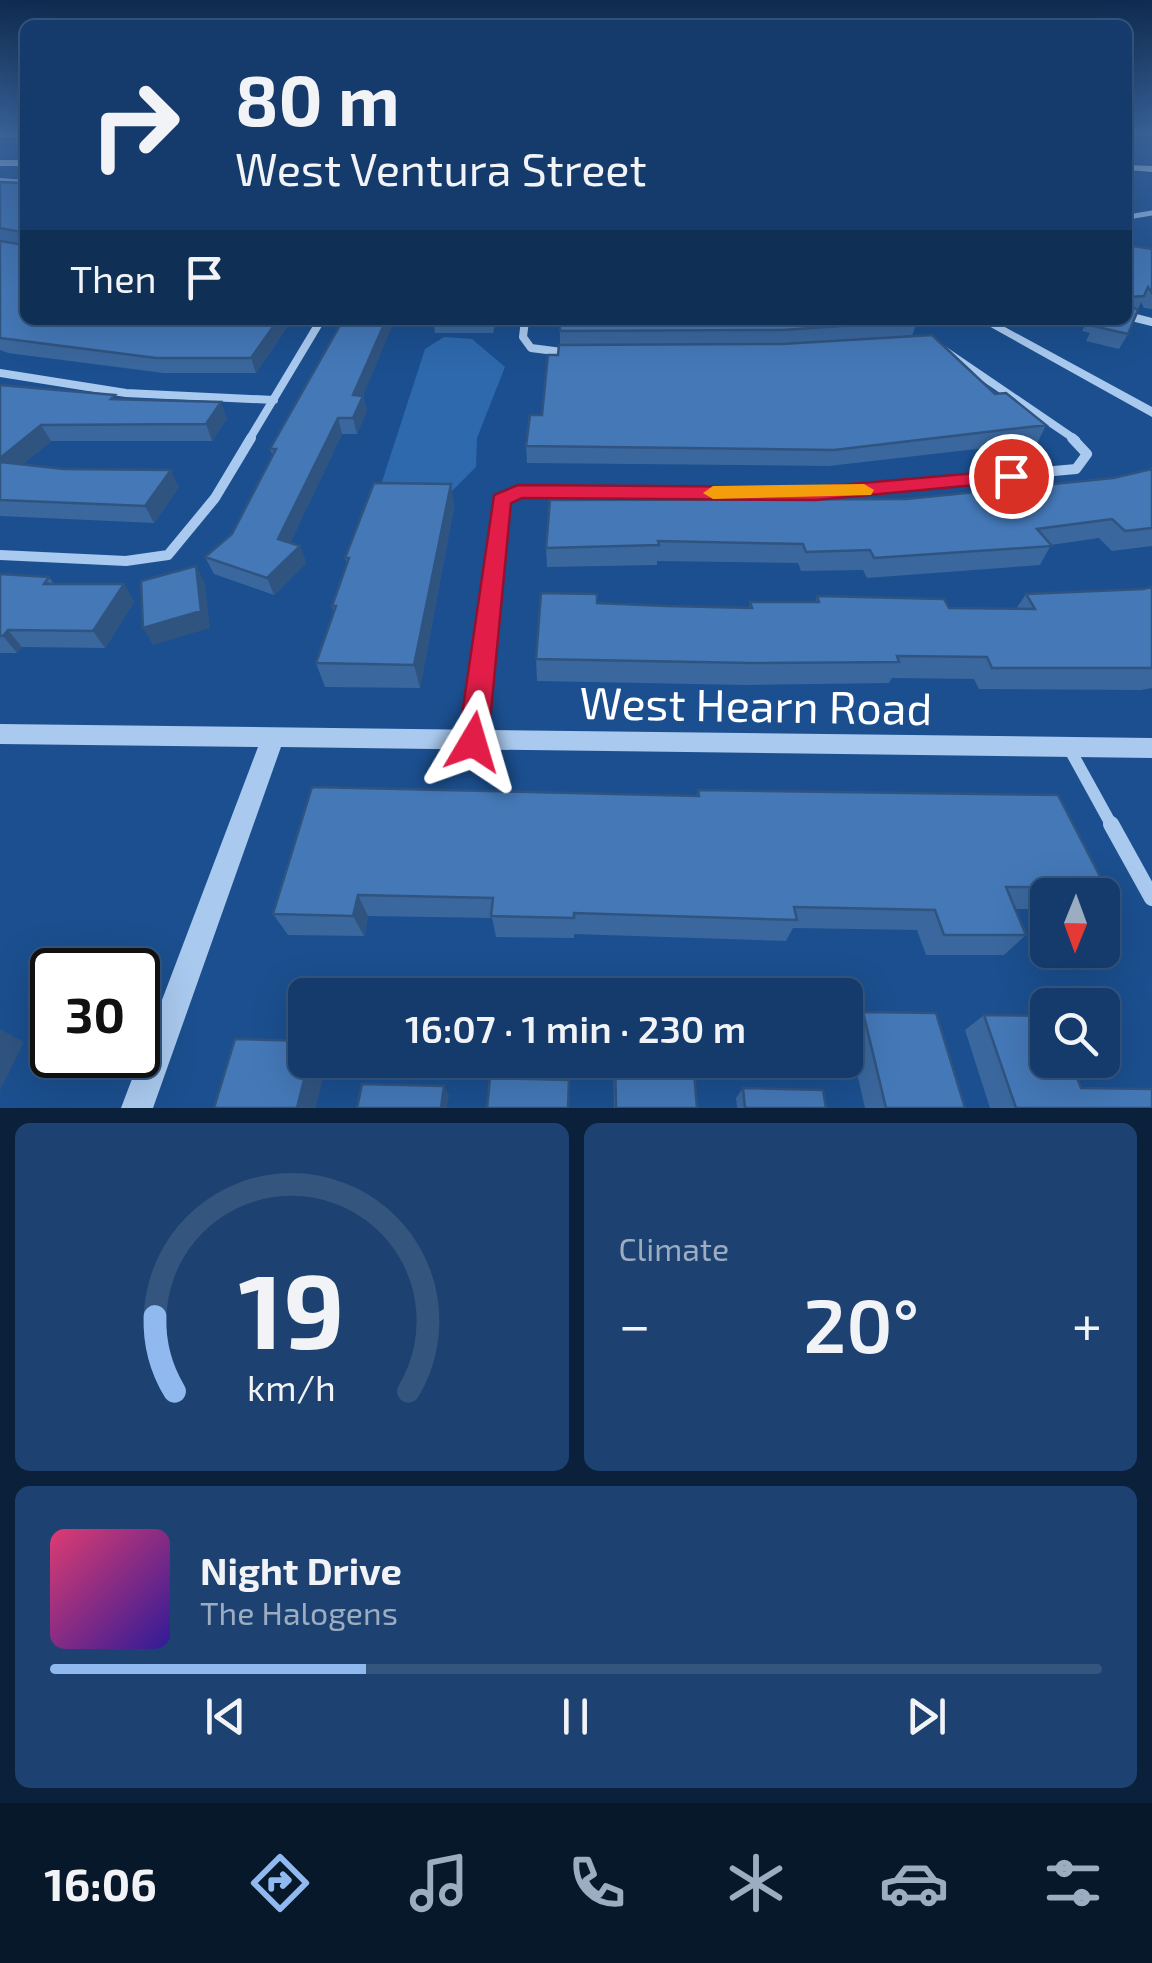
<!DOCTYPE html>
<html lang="en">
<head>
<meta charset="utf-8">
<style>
	body { margin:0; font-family:"Exo 2",sans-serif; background:#1d4271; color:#f1f3f6; height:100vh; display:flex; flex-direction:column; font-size:38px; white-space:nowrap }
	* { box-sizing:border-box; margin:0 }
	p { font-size:32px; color:#9dadc1 }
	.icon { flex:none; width:55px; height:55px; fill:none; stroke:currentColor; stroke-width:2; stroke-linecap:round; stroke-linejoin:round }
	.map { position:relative; height:1108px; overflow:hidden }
	.sheet { display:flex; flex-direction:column; gap:15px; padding:15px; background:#0b203b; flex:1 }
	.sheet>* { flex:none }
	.hud { position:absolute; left:20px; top:20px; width:1112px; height:305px; border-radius:15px; box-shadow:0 10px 40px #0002,0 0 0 2px #33557e; background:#143b6b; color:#f1f3f6; overflow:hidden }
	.needle { width:65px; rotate:181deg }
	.controls { position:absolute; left:1030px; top:878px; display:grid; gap:20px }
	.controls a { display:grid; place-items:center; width:90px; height:90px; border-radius:15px; background:#143b6b; box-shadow:0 10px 40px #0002,0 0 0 2px #33557e; font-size:50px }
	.speed { position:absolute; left:30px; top:948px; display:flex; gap:20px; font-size:50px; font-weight:700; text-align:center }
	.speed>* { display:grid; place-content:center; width:130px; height:130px; border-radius:50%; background:#143b6b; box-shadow:0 10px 40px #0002,0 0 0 2px #33557e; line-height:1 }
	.speed .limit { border:5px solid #111; border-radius:15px; background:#fff; color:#111 }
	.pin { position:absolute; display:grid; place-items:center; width:85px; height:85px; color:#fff; margin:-42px; border:5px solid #fff; border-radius:50%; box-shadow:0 2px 10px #0007 }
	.me { position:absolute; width:110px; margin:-55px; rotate:7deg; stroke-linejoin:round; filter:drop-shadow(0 0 8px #0008) }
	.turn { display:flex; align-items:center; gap:35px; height:210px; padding:0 50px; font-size:45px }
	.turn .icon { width:130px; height:130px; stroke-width:2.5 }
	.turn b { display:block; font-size:70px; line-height:85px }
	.then { display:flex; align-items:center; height:95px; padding:0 50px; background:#0003; gap:20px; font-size:38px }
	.big { font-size:75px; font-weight:600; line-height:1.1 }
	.sheet .card { flex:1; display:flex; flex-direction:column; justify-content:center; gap:15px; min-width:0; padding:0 35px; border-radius:15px; background:#1d4271 }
	.sheet .dial { align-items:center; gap:0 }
	.dial svg { height:260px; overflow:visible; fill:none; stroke:#33557e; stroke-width:7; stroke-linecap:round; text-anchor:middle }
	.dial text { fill:#f1f3f6; stroke:none }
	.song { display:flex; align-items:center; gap:30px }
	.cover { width:120px; height:120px; border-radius:15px; background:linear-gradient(135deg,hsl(340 70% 55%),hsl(250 70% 35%)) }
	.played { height:10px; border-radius:5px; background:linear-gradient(90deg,#90b9f0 30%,#33557e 30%) }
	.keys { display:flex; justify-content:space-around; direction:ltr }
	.heat { display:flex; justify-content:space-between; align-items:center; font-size:55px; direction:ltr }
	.sheet .tiles { flex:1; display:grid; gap:15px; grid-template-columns:1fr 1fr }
	.card:last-child { grid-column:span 2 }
	.trip { position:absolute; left:288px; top:978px; width:575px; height:100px; border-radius:15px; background:#143b6b; box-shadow:0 10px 40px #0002,0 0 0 2px #33557e; font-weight:600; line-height:100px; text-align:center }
	.tabs { display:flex; height:160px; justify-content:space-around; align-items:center; background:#08182b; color:#9dadc1 }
	.tabs .icon { width:70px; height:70px }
	.tabs .on { color:#90b9f0 }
	.tabs b { font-size:45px; color:#f1f3f6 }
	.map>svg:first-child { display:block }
	.green { fill:#2e69ad }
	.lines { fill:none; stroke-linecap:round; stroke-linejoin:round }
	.minor-far5 { stroke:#a9c9ee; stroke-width:4 }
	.minor-far4 { stroke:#a9c9ee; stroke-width:5 }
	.minor-far3 { stroke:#a9c9ee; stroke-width:8 }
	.minor-far2 { stroke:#a9c9ee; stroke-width:10 }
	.minor-far1 { stroke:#a9c9ee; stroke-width:12 }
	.minor { stroke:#a9c9ee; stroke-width:16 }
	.tertiary { fill:#a9c9ee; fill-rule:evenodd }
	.secondary { fill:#d6e6fa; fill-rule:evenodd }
	.wall { fill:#3a679d }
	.shaded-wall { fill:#305480 }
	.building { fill:#4478b7; stroke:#305480; stroke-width:2.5 }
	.route { fill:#e11d48; stroke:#92132f; stroke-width:2.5 }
	.slow { fill:#f59e0b }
	.labels { text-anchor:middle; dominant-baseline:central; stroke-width:8; stroke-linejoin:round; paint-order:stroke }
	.near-street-label { font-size:45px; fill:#fff; stroke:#1b4f8f }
</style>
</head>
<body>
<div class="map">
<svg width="1152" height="1108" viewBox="0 0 1152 1108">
	<rect width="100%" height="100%" fill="#1b4f8f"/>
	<path class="green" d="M444,337L472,339L505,367L477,438L476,467L447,496L377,497L425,349Z"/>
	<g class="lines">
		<path class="minor-far5" d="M0,135H25
			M0,180L25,182"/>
		<path class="minor-far4" d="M1128,217L1152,213
			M1128,248L1152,254"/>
		<path class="minor-far3" d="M1128,316L1152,322
			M525,320L523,337L531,348L570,353
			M932,342L1076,440
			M0,373L126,393L274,400
			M249,440L321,320"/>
		<path class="minor-far2" d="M0,555L126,561L168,555L215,498L251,438
			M488,608L501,500L518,491L815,493L1076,469L1087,454L1072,438"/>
		<path class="minor-far1" d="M473,741L489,606
			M1069,748L1112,826"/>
		<path class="minor" d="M1111,824L1152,898"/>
		<path class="tertiary" d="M978,320H992L1152,407V417Z
			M0,724L1152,738V758L281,747L153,1108H121L258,747L0,744Z"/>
		<path class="secondary" d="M0,160H25V166H0Z
			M1128,165L1152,166V172L1128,170Z"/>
	</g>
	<path class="wall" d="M0,182L292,320L256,373H163L8,353L0,350V241L19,244L0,241Z
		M1152,249V309L1144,308L1141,302L1128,334L1119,349L1086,341L1090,333L1082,331L1088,320H1128V257Z
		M433,320H496L493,333H435Z
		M560,320H928L926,324H916L912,336L995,394L1046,425L1038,442L829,466L527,463L526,446L542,415L560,345Z
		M0,385L117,399L227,418L212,441H51L23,464L179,487L154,523L0,516Z
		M363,396L367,411L357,434H342L290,543L300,546L306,563L274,595L214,574L205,557L232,534L273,456L270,449Z
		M1152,467V546L1112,551L1099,538L1051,545L1040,565L867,578L863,570L801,571L798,563L657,561V565L547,567L546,548L906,499L1113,478L1151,469Z
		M451,484L454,507L420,688L325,687L316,663L334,613L332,606L347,563L345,558Z
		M0,574L49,577L54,584H124L134,602L105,648L22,647L17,653H0Z
		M1152,587V688L1141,690L979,689L974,679L892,678L889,683L745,685L537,681L536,659L597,603L749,608L750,602H816L817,596L949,608L1016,609L1026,594L1143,589Z
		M698,790L1106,888L1098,895H1048V909H1015L1026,935L1004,955H926L917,930L793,928L786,941L574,934V938L496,937L492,918L368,916L364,936L288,935L273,914L697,796Z
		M863,1012L965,1108H865L847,1029Z
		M984,1015L1081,1088L1152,1108H990L965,1030Z
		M613,1060H693L697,1108H614Z
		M743,1088L826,1108H737L736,1098Z"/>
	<path class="shaded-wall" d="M278,320H292L256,373L251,358Z
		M386,320H395L363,396L367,411L357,434L353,418V395Z
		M221,402L227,418L212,441L206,424Z
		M338,418L342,434L284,556L278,539Z
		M41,425L51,441L7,478L0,467V458Z
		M171,470L179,487L154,523L145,506Z
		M451,484L454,507L420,688L414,665Z
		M300,546L306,563L274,595L267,578Z
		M196,566L205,583L210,628L153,645L143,628Z
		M124,584L134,602L105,648L93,631Z
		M8,630L22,647L17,653L3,636Z
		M358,895L368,916L364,936L353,916Z
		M0,1029L24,1042L0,1091Z
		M309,1060H327L316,1108H297Z
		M444,1086L449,1095L447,1108H441Z"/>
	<path class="building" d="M0,182L25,183V320H278L251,358H156L0,338V241L18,244L24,240L21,232L0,228Z
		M1134,246L1152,249V293L1148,287L1144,296L1130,297V306L1138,310L1128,334L1093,326L1097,320H1128V257Z
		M343,320H386L353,395L363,396L353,418H338L278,539L300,546L267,578L205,557L232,534L276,449H270Z
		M560,320H916L917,321L782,330L560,331Z
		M932,335L995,394L1006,393L1046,425L834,450L526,446L530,415H542L548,355H558L559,345L782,344Z
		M0,385L115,395L111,399L221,402L206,424L41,425L0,458Z
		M0,462L64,469L171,470L145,506L0,500Z
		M1152,469V528L1125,531L1112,519L1037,529L1052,546L874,558L870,550L806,552L803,544L658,541L659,545L546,548L550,500L906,499L1113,478Z
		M374,483L451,484L414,665L316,663L336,606H332L349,558H345Z
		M196,566L201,611L143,628L141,581Z
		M0,574L49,577L44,584H124L93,631L8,630L3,636H0Z
		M1152,587V668H992L987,657L897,656L899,662L750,663L536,659L541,593L597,594V603L667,606L752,608L750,602H819L817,596L944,599L949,608L1035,609L1026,594L1143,589Z
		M312,787L699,796L698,790L1058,795L1106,888L1006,887L1026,935H944L935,910L794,907L797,920L574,913V918L491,916L493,898L358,895L353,916L273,914Z
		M863,1012L936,1013L965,1108H886Z
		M984,1015L1048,1016V1060H1070L1081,1088L1152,1089V1108H1016Z
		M235,1039L305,1041V1060H309L297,1108H214Z
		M615,1060H693L697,1108H616Z
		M490,1078L569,1080L568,1108H487Z
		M362,1084L444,1086L441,1108H357Z
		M743,1088L823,1090L826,1108H745Z"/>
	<linearGradient id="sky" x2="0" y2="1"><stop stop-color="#0f2b4f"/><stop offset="0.46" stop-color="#39639b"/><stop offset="1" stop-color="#39639b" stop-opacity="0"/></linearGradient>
	<rect width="1152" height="289" fill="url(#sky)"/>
	<path class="route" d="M1011,470L1018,472V481L816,500L522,498L511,503L488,742L483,751L473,754L463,751L458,742L494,495L518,485L816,487Z"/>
	<path class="slow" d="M864,484L874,490L871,495L713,499L703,493L713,486Z"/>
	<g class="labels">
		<g class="near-street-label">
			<text transform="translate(756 704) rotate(1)">West Hearn Road</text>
		</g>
	</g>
</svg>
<div class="controls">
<a><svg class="needle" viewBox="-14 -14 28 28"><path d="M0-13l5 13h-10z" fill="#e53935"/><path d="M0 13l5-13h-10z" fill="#9dadc1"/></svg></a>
<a><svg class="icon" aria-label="search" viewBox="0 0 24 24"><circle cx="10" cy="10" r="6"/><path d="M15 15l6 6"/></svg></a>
</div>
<div class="speed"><div class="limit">30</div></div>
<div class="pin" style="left:1011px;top:476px;background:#d93025"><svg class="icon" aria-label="arrive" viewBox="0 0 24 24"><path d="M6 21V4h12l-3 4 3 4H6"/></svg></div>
<svg class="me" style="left:473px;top:742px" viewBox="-20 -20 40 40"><path d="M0-17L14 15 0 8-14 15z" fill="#e11d48" stroke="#fff" stroke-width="4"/></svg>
<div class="trip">16:07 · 1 min · 230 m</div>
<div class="hud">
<div class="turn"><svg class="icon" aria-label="right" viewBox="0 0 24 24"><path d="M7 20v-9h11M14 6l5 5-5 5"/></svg><div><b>80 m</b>West Ventura Street</div></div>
<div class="then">Then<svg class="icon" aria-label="arrive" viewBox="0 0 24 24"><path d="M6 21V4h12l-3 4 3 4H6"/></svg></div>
</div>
</div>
<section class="sheet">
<div class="tiles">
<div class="card dial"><svg viewBox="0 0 100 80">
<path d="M14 69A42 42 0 1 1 86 69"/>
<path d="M14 69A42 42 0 0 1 8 46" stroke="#90b9f0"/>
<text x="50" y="56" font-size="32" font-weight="700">19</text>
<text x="50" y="72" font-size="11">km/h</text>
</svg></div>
<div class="card"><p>Climate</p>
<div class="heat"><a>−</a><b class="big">20°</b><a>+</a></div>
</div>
<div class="card">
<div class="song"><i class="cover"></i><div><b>Night Drive</b><p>The Halogens</p></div></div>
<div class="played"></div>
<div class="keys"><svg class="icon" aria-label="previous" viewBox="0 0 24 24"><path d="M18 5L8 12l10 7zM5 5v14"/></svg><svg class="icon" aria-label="pause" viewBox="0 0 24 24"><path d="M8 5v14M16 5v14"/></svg><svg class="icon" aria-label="next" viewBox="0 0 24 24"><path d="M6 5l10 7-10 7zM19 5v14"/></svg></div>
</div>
</div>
</section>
<nav class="tabs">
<b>16:06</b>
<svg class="icon on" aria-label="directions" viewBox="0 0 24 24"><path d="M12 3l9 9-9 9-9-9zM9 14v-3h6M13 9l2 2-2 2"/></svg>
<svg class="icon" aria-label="music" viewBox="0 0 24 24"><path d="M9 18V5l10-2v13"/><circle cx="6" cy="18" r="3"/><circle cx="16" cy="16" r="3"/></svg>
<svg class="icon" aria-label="phone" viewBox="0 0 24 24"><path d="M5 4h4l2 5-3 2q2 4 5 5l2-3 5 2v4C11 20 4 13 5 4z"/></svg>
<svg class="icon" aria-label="climate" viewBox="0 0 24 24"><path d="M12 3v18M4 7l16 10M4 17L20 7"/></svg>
<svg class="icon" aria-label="car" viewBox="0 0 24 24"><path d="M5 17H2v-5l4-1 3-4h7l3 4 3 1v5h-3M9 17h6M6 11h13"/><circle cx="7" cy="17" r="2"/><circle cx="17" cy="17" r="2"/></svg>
<svg class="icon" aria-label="filters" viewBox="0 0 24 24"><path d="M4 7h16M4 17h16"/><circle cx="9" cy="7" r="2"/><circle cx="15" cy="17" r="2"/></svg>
</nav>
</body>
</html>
